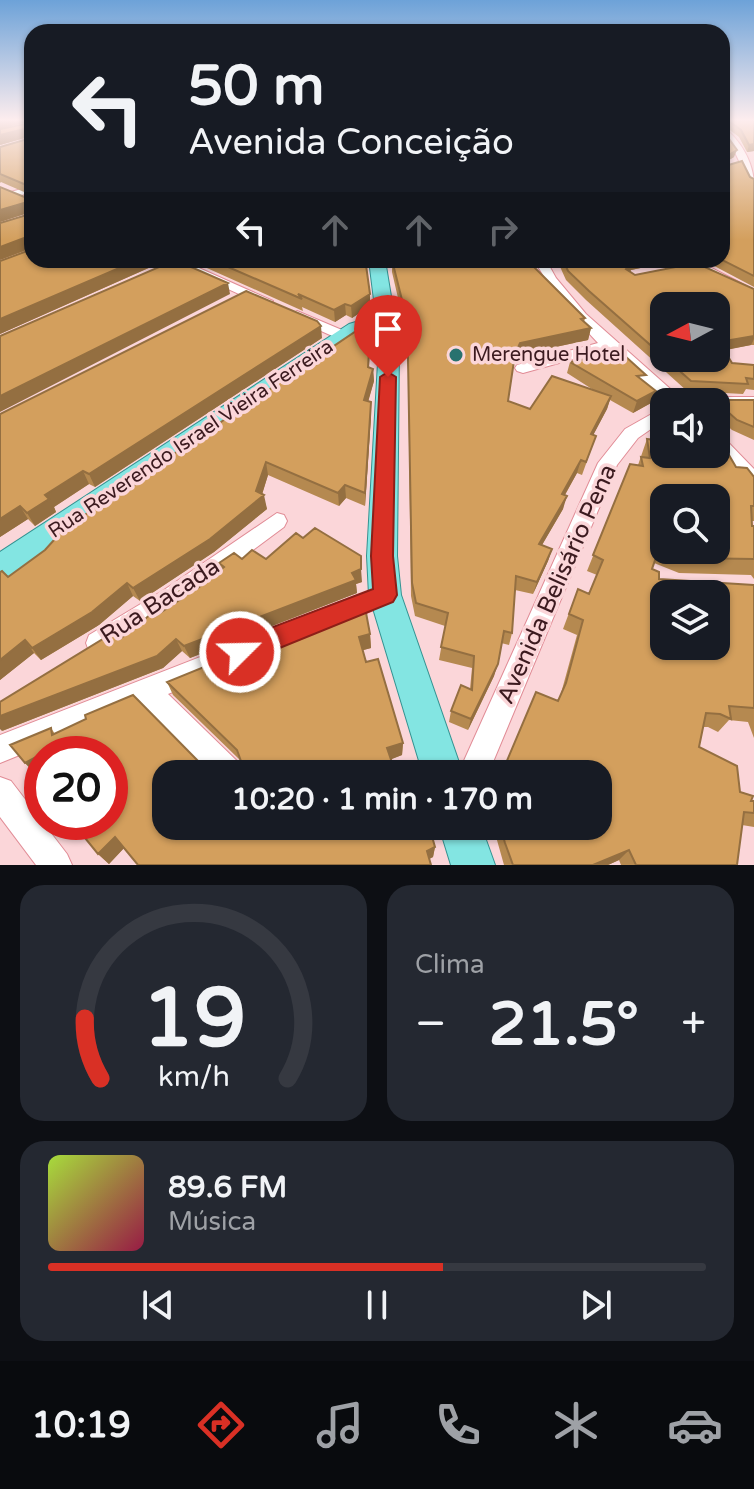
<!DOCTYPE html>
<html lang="pt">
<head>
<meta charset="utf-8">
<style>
	body { margin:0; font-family:"Varela Round",sans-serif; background:#242831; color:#f1f3f6; height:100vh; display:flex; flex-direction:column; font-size:30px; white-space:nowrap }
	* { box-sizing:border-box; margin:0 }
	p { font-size:26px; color:#9ea1a6 }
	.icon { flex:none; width:44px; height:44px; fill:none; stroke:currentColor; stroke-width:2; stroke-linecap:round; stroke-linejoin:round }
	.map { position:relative; height:865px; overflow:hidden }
	.sheet { display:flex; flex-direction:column; gap:20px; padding:20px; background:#0d0f14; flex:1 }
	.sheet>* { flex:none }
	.guide { position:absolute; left:24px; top:24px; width:706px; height:244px; border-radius:24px; box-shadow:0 2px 6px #0004; background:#171b24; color:#f1f3f6; overflow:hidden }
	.needle { width:52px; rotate:263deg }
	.fabs { position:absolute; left:650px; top:292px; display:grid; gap:16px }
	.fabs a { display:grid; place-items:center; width:80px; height:80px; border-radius:16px; background:#171b24; box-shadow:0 2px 6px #0004; font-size:40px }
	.speed { position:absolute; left:24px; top:736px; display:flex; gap:16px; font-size:40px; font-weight:700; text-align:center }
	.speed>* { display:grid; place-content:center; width:104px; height:104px; border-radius:50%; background:#171b24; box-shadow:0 2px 6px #0004; line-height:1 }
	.speed .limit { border:12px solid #d22; background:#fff; color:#111 }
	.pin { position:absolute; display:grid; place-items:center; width:68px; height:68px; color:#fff; margin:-82px -34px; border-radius:50% 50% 50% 0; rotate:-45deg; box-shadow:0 0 8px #0007 }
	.pin .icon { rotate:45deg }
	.me { position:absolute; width:88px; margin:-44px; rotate:67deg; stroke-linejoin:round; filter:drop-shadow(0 0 6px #0008) }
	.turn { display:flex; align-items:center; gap:28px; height:168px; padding:0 32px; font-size:36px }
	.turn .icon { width:104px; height:104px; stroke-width:2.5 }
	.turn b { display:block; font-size:56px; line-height:68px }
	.lanes { display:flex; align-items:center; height:76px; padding:0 32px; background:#0003; justify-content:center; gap:40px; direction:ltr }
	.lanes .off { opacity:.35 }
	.big { font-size:60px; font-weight:700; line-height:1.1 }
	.sheet .card { flex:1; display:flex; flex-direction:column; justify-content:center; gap:12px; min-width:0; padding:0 28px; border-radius:24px; background:#242831 }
	.sheet .dial { align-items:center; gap:0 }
	.dial svg { height:208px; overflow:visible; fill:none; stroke:#363941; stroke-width:7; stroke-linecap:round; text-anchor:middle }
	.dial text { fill:#f1f3f6; stroke:none }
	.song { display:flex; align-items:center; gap:24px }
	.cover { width:96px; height:96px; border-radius:12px; background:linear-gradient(135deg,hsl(80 70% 55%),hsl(340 70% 35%)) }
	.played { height:8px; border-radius:4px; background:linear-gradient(90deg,#d93025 60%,#363941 60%) }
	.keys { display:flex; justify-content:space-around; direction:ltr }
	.heat { display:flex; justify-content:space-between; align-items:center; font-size:44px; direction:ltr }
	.sheet .tiles { flex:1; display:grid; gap:20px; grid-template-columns:1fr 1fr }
	.card:last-child { grid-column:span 2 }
	.trip { position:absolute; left:152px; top:760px; width:460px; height:80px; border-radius:24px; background:#171b24; box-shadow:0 2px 6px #0004; font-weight:700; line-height:80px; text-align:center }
	.tab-bar { display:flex; height:128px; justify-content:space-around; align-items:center; background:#090b0e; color:#9ea1a6 }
	.tab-bar .icon { width:56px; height:56px }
	.tab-bar .current { color:#d93025 }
	.tab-bar b { font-size:36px; color:#f1f3f6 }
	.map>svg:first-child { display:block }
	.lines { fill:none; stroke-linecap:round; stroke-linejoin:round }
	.minor-casing { stroke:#e18c96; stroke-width:2 }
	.major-casing { stroke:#349291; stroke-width:2 }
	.minor { fill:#fff; fill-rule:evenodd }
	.major { fill:#83e5e2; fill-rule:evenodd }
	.wall { fill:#b58950; fill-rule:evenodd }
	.shaded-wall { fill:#946f41 }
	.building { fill:#d39f5d; stroke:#946f41; stroke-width:2; fill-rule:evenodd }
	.route { fill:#d93025; stroke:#8d1f18; stroke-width:2 }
	.poi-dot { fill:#28726f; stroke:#fbd6d9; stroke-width:3 }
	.labels { text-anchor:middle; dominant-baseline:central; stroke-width:7; stroke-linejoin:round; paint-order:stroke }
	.poi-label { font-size:20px; fill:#3b1a1f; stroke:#fbd6d9; text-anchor:start }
	.street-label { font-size:20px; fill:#3b1a1f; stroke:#fbd6d9 }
	.near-street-label { font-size:24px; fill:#3b1a1f; stroke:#fbd6d9 }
</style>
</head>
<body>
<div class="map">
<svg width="754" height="865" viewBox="0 0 754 865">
	<rect width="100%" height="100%" fill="#fbd6d9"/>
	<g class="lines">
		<defs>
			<path id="minor" d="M722,127C740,138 754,163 754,185L749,182L730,142L722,134Z
				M32,186V192L0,201V195Z
				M164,260H181L273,301L266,305L261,304Z
				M534,260H546L556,278L586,314L685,402H666L606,350L523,373L517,371L515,368L517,365L598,343L559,301Z
				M681,260H696L754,290V299L708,279Z
				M297,311L349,333L351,336L344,340L339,339L292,318L290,315Z
				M696,397H754V407H716V402H688Z
				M664,407V420L638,438L617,465L488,774H458L598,463L625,429Z
				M716,434L722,436L754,469V489L747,487L716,452Z
				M277,513L284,515L287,521L284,527L180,604L107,651L98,655L89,651L86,643L89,635L164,590Z
				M385,585L393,588L397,595L393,602L168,694L240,764L245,774H209L142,705L0,763V735Z
				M0,777L11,781L67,854L72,865H36L0,817Z"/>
			<path id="major" d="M369,260H385L399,345L397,556L401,595L463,774H423L369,595L367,556L379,345L377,328L363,332L11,577L0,581V552L349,324L376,316Z
				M439,826H481L495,865H451Z"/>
		</defs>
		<use href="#minor" class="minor-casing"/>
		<use href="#major" class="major-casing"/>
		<use href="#minor" class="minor"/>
		<use href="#major" class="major"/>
	</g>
	<path class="wall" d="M0,118H32L162,262L0,334V261L30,250V249L0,260L31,212L0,222V187L27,198L31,195L1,182L0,183V147L31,138L32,136L0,145L30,121Z
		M722,118H754V151L747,152L739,137L722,124Z
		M722,129L734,157L722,164V167L754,179V287L703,260H722Z
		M189,260H347L370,306L352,318L346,315L335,322L302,307L303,311Z
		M392,260L585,318L584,322L591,328L588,340L518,355L513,365L508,401L530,409L595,391L567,373L570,362L603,360L644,382L656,391L651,403L633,413L610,400L607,409L593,435L596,436L582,475L577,473L565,495L563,509L542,545L552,549L548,561L533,594L515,590L512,633L509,645L501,643L494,676L468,730L449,722L451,711L470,689L472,668L439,660L445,626L415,616L411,596L408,371L404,324L392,272Z
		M557,260H679L631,270L630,272L635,275L754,289V345H751L724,350L732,363L754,365V390L746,389L743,394L687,391L586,300L566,280Z
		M371,321L369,367L373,369L374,381L368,401L371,402V415L365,506L346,498L339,506L268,475L262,494L267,509L214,552L140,601L133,596L99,625L41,660L34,653L0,680L8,577L158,468L157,465Z
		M322,338L95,487L89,484L54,507L56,512L35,526L28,519L0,537V414Z
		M754,400V440L732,430L716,416V411L719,404Z
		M647,439L736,467L754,477V521H752V526H754V579L751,575L679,573L654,563L652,569L659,579L754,585V738L748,722L729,720L718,732L708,727H703L699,747L740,792L751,801H754V827L742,825L737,865H621L619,860L608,865H504L493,826H598V774H502L506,763L558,701L560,697L577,635L563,629L578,589L589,594L597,575L587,571L630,464L638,465ZM664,498L716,550H664ZM664,594H716V646H706L705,649L661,626L663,618H664Z
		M242,559H266L362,582L356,584L357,593L190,658L182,651L163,668L2,731L120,639L181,599L178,592L198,588L221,569L219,563Z
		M364,602L370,634L371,648L363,650L366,662L378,659L403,743L402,755L391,759L396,774H166V826H429L435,847L433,857L429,859L431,865H138L124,848L109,864L98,854L72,822H110V754H42V773L37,775L25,763L10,745L51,728L55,734L86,719L85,715L133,695L201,764H242L241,761L173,695L167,682Z"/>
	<path class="shaded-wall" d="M6,118H30L31,121L0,129V120Z
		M28,128L31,136L0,145V135Z
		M754,144V151L747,152L749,145Z
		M737,150L734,157L722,164V159Z
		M27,202L31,212L0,222V210Z
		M27,237L31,248L0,260V247Z
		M138,260H163L162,262L0,334V319Z
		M641,260H679L631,270L623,278L626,269L634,261Z
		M228,283L230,294L0,412V396Z
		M370,294V306L352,318L351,306Z
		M345,304L346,315L335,322L334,310Z
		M321,326L322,338L95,487L89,474Z
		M591,328L588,340L518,355L512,366L515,354L520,343Z
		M754,336V339L751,345L716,352L719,342Z
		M373,369L374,381L365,413L364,400Z
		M656,391L651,403L633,413L637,401Z
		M611,396L607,409L587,447L591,434Z
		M371,402V415L365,506V493Z
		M581,460L577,473L558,507L562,494Z
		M266,462L268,475L261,498L264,495L267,509L214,552L140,601L133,588L256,491Z
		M83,471L89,484L54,507L56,512L35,526L27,513L45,495Z
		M345,485L346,498L339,506L338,493Z
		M567,496L563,509L535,557L539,544Z
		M20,506L28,519L0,537V519Z
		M552,549L548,561L533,594L537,582Z
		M361,569L362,582L356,584L357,593L190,658L184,646Z
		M127,583L133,596L99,625L41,660L32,648Z
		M370,634L371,648L360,651L359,637Z
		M176,639L182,651L163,668L2,731L0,729V716Z
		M25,640L34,653L0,680V660Z
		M498,664L494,676L468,730L471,719Z
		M403,743L402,755L387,761V748Z
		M53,748L58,754H42Z
		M42,754V773L37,775L25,763Z
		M115,837L125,847L109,864L98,854Z
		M435,847L433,857L425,861L427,851Z
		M629,850L619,860L608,865H593Z"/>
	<path class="building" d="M31,118L32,131L28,128L0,135V129L30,123Z
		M725,118H754V144L749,145L741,130Z
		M722,129L737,150L722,159Z
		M32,131V260H138L0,319V261L30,250L31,240L27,237L0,247V223L30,214L31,205L27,202L0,210V187L27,198L31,195V187L0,174V147L31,138Z
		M742,161L750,177L754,179V276L722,260V163V167Z
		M175,260L228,283L0,396V336Z
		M212,260H347L366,265L370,294L351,306L345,304L334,310L298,294L302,299Z
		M392,260H527L585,318L581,319L591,328L520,343L515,354L508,401L530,409L552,376L611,396L591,434L596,436L586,462L581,460L562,494L567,496L539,544L552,549L537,582L516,576L512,633L504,631L498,664L471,719L451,711L461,685L472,690L474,656L441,647L448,613L416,603L412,583L408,359L405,312Z
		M563,260H641L634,261L626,269L635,275L696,263L754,289V336L719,342L732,363L754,365V379L746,378L748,384L691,381L665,358H716V306H664V357L589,291L568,271Z
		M246,291L317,321L321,326L89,474L83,471L45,495L49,499L27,513L20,506L0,519V414Z
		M371,321L368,367L373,369L364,400L371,402L365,493L345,485L338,493L266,462L256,491L264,495L210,539L133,588L127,583L92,612L32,648L25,640L0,660V572L2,571L8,577L45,550L63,530L129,484L133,486L160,467L157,465Z
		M600,356L603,360L625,356L646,375L637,376L656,391L637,401L570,362Z
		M723,400H754V427L737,420L719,404Z
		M647,439L664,441V454H716V449L726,450L736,467L747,468L754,477V506H751L752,526H754V559L688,558L668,550H716V498H664V548L660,546L652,569L659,572V579L754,585V708L729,706L731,719L720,714L706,713L699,747L737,766L740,792L753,796L751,801H754V813L744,812L737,865H636L629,850L593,865H513L505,843L500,826H598V774H504L506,763L536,692L558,701L566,683L583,620L569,614L578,589L589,594L603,560L593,555L630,464L643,466L641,457L650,458ZM664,594H716V629L720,652L707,647V650L699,646H664V627L661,626L664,614Z
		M315,528L361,556V569L352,573L356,580L184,646L176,639L157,656L0,716V702L116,631L120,639L151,614L154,617L184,597L178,592L192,583L198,588L224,567L219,563L234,553L242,559L252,550L266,559L296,533L303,538Z
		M364,602L370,634L359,637L366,662L378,659L403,743L387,748L396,774H166V826H429L435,847L427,851L431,865H138L115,837L98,854L72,822H110V754H54L53,748L25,763L10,745L51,728L52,735L86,719L85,715L133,695L201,764H242L237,750L167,682Z"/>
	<linearGradient id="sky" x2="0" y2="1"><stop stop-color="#6da2d8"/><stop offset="0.5" stop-color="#fdedee"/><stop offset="1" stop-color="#fdedee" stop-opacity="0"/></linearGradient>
	<rect width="754" height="240" fill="url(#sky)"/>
	<path class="route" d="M388,372L396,377L393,556L397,595L393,602L240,664L231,660L227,652L231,643L373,589L371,556L380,377Z"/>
	<circle class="poi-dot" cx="456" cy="355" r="8"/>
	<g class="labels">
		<g class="poi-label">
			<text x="472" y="355">Merengue Hotel</text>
		</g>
		<g class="street-label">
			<text transform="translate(191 439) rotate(-34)">Rua Reverendo Israel Vieira Ferreira</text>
		</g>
		<g class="near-street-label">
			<text transform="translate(557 584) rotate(-66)">Avenida Belisário Pena</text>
			<text transform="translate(160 601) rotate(-33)">Rua Bacada</text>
		</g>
	</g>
</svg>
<div class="fabs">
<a><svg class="needle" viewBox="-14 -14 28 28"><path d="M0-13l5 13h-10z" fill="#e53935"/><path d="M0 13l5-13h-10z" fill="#9ea1a6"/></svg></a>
<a><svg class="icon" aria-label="sound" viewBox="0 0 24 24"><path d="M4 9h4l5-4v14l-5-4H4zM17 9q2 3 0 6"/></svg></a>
<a><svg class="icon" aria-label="search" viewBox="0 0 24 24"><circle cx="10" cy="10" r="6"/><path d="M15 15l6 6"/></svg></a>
<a><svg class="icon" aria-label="layers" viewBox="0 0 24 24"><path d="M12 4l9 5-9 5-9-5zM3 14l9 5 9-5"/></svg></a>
</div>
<div class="speed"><div class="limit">20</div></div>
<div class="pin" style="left:388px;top:377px;background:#d93025"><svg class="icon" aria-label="arrive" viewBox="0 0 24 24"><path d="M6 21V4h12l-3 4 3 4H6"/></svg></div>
<svg class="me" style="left:240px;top:652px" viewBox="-20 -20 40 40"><circle r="17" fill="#d93025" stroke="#fff" stroke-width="3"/><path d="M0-11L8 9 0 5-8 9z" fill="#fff"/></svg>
<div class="trip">10:20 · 1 min · 170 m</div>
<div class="guide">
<div class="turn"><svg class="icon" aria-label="left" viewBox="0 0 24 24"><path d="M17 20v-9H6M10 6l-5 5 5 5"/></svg><div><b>50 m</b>Avenida Conceição</div></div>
<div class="lanes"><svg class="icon" aria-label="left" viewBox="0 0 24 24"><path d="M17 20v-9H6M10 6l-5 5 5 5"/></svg><svg class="icon off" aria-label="ahead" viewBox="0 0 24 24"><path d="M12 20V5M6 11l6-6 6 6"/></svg><svg class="icon off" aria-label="ahead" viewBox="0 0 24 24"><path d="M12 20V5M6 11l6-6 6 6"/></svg><svg class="icon off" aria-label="right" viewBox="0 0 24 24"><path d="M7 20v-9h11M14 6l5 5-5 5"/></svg></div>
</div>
</div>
<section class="sheet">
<div class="tiles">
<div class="card dial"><svg viewBox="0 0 100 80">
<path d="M14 69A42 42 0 1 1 86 69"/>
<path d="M14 69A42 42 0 0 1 8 46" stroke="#d93025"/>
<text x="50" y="56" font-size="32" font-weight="700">19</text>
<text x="50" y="72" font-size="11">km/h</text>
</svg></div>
<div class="card"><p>Clima</p>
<div class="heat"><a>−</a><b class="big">21.5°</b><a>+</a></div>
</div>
<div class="card">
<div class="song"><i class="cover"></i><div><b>89.6 FM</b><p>Música</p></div></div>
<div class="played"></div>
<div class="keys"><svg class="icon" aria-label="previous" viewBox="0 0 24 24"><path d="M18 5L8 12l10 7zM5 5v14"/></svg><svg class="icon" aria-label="pause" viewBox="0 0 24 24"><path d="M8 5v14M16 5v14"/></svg><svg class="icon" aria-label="next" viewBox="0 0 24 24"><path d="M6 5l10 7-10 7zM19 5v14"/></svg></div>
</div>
</div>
</section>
<nav class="tab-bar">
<b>10:19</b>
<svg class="icon current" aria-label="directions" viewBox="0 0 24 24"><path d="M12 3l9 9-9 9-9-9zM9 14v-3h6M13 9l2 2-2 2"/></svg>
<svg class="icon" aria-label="music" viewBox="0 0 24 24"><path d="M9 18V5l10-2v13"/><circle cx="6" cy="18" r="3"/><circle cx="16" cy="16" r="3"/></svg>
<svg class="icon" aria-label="phone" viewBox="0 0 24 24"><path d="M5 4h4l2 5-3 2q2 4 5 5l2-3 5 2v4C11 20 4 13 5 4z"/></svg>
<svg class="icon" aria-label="climate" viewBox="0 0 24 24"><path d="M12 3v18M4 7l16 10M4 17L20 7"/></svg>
<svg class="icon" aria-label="car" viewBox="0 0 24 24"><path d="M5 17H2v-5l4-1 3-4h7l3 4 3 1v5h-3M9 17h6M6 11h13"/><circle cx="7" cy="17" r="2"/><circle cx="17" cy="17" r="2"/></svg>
</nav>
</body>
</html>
